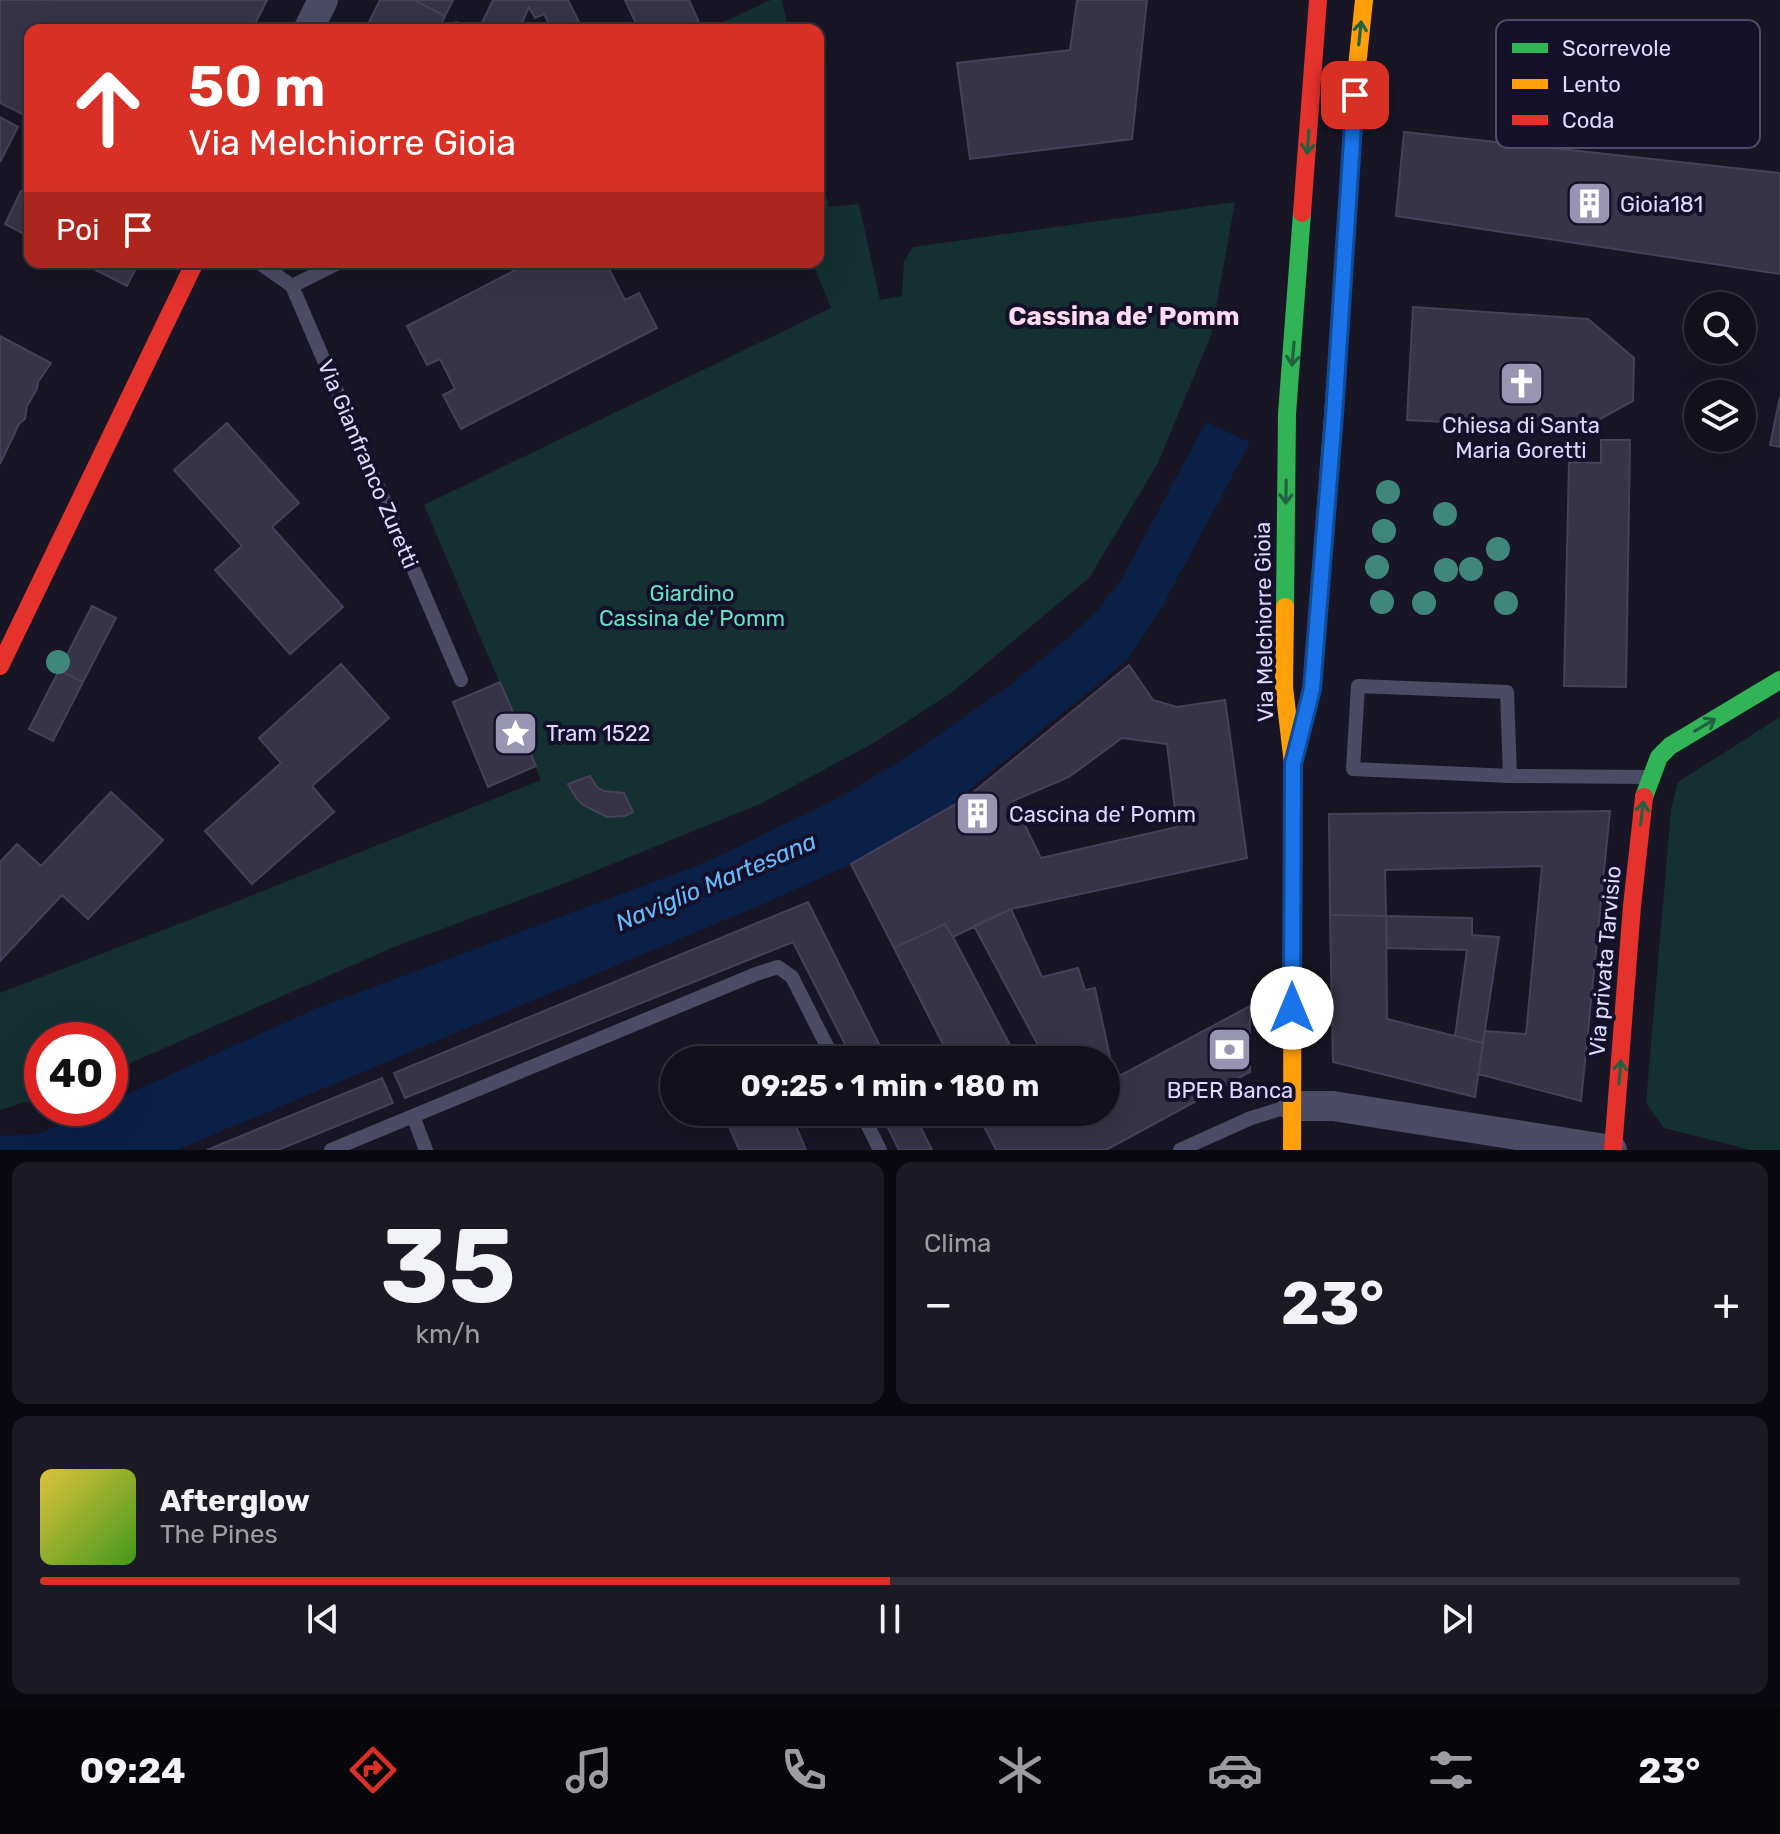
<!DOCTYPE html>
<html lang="it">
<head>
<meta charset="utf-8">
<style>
	body { margin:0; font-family:Rubik,sans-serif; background:#1b1924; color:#f1f3f6; height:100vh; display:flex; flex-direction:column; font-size:30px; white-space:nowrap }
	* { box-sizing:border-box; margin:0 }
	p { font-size:26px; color:#9c9da3 }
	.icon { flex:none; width:44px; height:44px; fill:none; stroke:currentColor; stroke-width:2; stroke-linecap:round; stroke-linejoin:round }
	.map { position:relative; height:1150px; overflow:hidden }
	.drawer { display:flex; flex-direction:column; gap:12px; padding:12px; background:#0a090f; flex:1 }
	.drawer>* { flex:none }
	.guide { position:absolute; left:24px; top:24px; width:800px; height:244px; border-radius:16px; box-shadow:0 8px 32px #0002,0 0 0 2px #31303a; background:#d93025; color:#fff; overflow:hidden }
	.fabs { position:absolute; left:1684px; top:292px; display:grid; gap:16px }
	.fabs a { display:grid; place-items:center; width:72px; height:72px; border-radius:50%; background:#12101b; box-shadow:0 8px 32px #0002,0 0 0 2px #31303a; font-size:40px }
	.speed { position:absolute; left:24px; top:1022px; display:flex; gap:16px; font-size:40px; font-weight:700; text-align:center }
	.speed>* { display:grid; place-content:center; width:104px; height:104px; border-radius:50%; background:#12101b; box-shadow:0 8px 32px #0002,0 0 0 2px #31303a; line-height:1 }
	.speed .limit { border:12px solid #d22; background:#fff; color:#111 }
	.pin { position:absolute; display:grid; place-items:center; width:68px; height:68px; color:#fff; margin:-34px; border-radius:16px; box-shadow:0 4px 12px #0006 }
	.me { position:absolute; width:88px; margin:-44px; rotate:0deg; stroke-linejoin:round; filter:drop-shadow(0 0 6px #0008) }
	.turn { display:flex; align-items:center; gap:28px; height:168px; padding:0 32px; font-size:36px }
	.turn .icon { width:104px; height:104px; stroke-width:2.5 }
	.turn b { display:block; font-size:56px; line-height:68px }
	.then { display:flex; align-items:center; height:76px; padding:0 32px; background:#0003; gap:16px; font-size:30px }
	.big { font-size:60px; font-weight:700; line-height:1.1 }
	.drawer .widget { flex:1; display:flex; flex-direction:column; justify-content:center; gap:12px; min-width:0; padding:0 28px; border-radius:16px; background:#1b1924 }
	.drawer .dial { align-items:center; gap:0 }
	.dial b { font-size:104px; line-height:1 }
	.song { display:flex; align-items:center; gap:24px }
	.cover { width:96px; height:96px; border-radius:12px; background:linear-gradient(135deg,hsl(50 70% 55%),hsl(100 70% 35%)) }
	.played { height:8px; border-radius:4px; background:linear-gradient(90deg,#d93025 50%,#31303a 50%) }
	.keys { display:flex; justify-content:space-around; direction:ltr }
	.heat { display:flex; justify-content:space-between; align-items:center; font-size:44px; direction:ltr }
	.drawer .tiles { flex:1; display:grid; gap:12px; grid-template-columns:1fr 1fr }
	.widget:last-child { grid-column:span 2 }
	.trip { position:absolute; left:660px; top:1046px; width:460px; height:80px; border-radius:40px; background:#12101b; box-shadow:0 8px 32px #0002,0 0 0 2px #31303a; font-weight:700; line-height:80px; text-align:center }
	.menu { display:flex; height:128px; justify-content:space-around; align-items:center; background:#07060b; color:#9c9da3 }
	.menu .icon { width:56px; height:56px }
	.menu .on { color:#d93025 }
	.menu b { font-size:36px; color:#f1f3f6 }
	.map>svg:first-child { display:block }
	.green { fill:#143031 }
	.water { fill:#0a2047 }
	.building { fill:#363446; stroke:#454158; stroke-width:2; fill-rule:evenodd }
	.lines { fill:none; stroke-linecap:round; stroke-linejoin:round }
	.lane { stroke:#4c4b65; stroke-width:14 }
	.street { stroke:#4c4b65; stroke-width:30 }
	.fast { stroke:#30b455; stroke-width:18 }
	.slow { stroke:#ff9f0a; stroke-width:18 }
	.jam { stroke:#e5322d; stroke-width:18 }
	.tree { fill:#40877b }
	.oneway { stroke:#226240 }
	.route-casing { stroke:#114b97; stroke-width:20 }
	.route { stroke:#1a73e8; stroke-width:14 }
	.labels { text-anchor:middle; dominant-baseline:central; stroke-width:8; stroke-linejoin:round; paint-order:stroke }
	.poi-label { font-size:22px; fill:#ddd9ff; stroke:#14102a; text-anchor:start }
	.street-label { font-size:22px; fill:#ddd9ff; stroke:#14102a }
	.park-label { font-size:22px; fill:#60e4c2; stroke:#14102a }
	.water-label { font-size:24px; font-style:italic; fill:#67baff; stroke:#14102a }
	.quarter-label { font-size:26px; font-weight:bold; fill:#ffdbf2; stroke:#14102a }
	.key { fill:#14102a; stroke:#504c6a; stroke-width:2 }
	.key-label { font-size:22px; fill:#ddd9ff }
</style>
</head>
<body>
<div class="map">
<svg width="1780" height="1150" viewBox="0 0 1780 1150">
	<rect width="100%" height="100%" fill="#181624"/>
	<path class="green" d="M771,0H782L788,30H713L712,27Z
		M818,158L829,207L859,204L880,300L902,296L904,261L913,247L1235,202L1211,335L1158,463L1089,578L951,693L872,744L760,804L563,884L394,947L110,1072V1040H42V1097L0,1110V993L233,903L541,780L424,505L831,308L812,262H818Z
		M1780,717V1150H1751L1664,1128L1646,1103L1671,810L1678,782Z"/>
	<path class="water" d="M1206,422L1250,443L1165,601L1128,659L964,794L966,798L851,864L763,904L177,1150H0V1136L39,1134L96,1108H110V1102L315,1009L704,863L838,798L900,761L1005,689L1074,633L1098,610L1121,580Z"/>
	<path class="building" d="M0,0H267L252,30H30V118L0,103Z
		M380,0H414L445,16L438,30H365Z
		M414,0H453L445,16Z
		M493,0H568L583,30H552L544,14L535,18L529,7L519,30H452L456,22L479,29Z
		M625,0H689L702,29L639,30Z
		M1077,0H1147L1132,139L970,159L957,63L1070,50Z
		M0,117L18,127L0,162Z
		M1404,132L1780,173V274L1396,216Z
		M21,191L30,196V237L5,224Z
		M80,262H139L127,286Z
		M531,262H622L609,269L625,300L639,293L657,328L461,429L443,395L455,389L440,359L427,365L407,326Z
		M1413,307L1588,319L1634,358L1633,401L1582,429L1407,420Z
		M0,336L51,363L38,382L37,389L27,406L25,419L19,424L0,464Z
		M1780,397V447L1770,445Z
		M227,423L299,503L272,527L343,607L290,654L215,570L242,546L174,470Z
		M1601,440H1630L1626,687L1564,686L1569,462L1601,463Z
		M92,606L116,618L83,682L59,670Z
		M341,664L389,718L312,786L334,812L252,884L205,831L281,763L259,738Z
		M1129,665L1153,700L1177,707L1225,700L1247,858L1011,909L953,937L945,924L894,948L851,864L966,798ZM1122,738L1167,744L1177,827L1041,858L1013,801L1069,777Z
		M59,670L83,682L53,741L29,729Z
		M500,682L536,766L488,787L453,702Z
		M590,776L597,787L604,791L624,793L633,812L625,816L607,817L583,805L576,798L568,784Z
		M111,792L163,840L88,919L62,895L0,961V862L17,844L41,866Z
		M1610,811L1581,1101L1478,1074L1485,1031L1526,1034L1542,866L1385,870L1386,916L1330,915L1329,814Z
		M808,902L887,1060H853L793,942L405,1098L394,1073Z
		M1011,909L1042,977L1078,968L1085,990L1095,988L1110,1057L1105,1060H1046L974,926Z
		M1330,915L1386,916L1387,1019L1483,1043L1475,1097L1333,1062Z
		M1386,916L1472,918V935L1499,937L1483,1043L1455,1036L1467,950L1387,948Z
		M945,924L953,937L1018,1060H951L894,948Z
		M1250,1006V1072L1106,1150H996L977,1112H1046L1047,1115L1052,1112H1106V1083Z
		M382,1078L393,1103L278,1150H207Z
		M723,1112H790L806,1150H739Z
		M880,1112H913L932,1150H899Z"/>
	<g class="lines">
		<path class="lane" d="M258,262L292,286L461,680
			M292,286L340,262
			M1510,776L1507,692L1358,686L1353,769L1510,776L1646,777
			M861,1112L880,1150
			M413,1116L426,1150
			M331,1150L756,974L778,967L792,977L834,1060
			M1180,1150L1251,1118L1287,1107"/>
		<path class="street" d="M308,30L323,0
			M1292,1106H1333L1612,1150"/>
		<path class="fast" d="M1285,607L1287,414L1302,213
			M1303,724L1312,689L1337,365
			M1644,797L1659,757L1670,746L1780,680"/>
		<path class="slow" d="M1337,365L1357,67L1364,0
			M1285,607L1284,687L1293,764L1292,1150"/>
		<path class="jam" d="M1302,213L1318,0
			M0,666L195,262
			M1613,1150L1632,906L1644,797"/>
	</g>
	<g class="tree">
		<circle cx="1388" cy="492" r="12"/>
		<circle cx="1445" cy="514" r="12"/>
		<circle cx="1384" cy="531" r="12"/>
		<circle cx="1498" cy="549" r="12"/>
		<circle cx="1377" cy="567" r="12"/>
		<circle cx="1471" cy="569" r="12"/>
		<circle cx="1446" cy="570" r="12"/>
		<circle cx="1382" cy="602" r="12"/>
		<circle cx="1424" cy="603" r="12"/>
		<circle cx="1506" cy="603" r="12"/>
		<circle cx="58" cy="662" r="12"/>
	</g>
	<defs><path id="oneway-shaft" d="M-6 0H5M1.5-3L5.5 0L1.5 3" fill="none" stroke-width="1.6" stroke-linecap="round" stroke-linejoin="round" transform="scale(2)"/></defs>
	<g class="oneway">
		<use href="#oneway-shaft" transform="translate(1360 33) rotate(-84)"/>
		<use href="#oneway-shaft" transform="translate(1308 142) rotate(94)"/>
		<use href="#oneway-shaft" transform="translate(1293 354) rotate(95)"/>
		<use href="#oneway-shaft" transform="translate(1286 492) rotate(91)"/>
		<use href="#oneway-shaft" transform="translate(1705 725) rotate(-31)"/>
		<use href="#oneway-shaft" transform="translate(1642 813) rotate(-83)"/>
		<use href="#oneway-shaft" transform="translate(1620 1072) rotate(-85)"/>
	</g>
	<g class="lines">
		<defs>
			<path id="route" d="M1292,1008L1293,764L1312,689L1334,415L1355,95"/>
		</defs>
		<use href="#route" class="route-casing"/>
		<use href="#route" class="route"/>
	</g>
	<defs>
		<symbol id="building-square" viewBox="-11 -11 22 22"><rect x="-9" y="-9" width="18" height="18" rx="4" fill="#9895b2" stroke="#14102a"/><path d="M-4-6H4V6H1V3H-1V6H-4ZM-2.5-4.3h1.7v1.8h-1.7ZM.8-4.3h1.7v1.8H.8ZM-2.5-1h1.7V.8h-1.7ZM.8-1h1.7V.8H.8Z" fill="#fff"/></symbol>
		<symbol id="church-square" viewBox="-11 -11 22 22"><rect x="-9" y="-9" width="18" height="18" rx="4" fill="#9895b2" stroke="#14102a"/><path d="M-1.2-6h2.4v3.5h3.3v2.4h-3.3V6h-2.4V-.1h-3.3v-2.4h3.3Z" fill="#fff"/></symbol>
		<symbol id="sight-square" viewBox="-11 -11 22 22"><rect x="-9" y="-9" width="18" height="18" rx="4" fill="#9895b2" stroke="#14102a"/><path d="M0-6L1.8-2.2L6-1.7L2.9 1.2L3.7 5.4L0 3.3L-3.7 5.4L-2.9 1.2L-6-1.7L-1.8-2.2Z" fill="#fff"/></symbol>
		<symbol id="bank-square" viewBox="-11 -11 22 22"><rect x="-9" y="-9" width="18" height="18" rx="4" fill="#9895b2" stroke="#14102a"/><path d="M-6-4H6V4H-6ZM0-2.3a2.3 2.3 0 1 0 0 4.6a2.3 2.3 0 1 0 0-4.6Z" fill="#fff"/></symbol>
	</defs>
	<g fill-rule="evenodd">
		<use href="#building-square" x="1564" y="178" width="51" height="51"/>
		<use href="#church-square" x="1496" y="358" width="51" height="51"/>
		<use href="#sight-square" x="490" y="708" width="51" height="51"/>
		<use href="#building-square" x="952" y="788" width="51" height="51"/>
		<use href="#bank-square" x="1204" y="1024" width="51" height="51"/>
	</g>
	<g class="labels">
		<g class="poi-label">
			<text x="1620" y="204">Gioia181</text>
			<text x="1521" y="425" text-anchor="middle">Chiesa di Santa<tspan x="1521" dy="25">Maria Goretti</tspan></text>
			<text x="546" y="733">Tram 1522</text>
			<text x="1009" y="814">Cascina de' Pomm</text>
			<text x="1230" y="1090" text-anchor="middle">BPER Banca</text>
		</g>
		<g class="street-label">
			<text transform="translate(368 464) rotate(67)">Via Gianfranco Zuretti</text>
			<text transform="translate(1264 622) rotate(-91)">Via Melchiorre Gioia</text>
			<text transform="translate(1605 961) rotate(-85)">Via privata Tarvisio</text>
		</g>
		<g class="park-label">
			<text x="692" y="593">Giardino<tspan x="692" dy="25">Cassina de' Pomm</tspan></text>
		</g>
		<g class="water-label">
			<text transform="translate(716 882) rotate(-23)">Naviglio Martesana</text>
		</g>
		<g class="quarter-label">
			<text x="1124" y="316">Cassina de' Pomm</text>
		</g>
	</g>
	<rect x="1496" y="20" width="264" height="128" rx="12" class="key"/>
	<rect x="1512" y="43" width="36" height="10" fill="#30b455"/>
	<rect x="1512" y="79" width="36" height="10" fill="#ff9f0a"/>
	<rect x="1512" y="115" width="36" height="10" fill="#e5322d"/>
	<g class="key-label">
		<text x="1562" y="56">Scorrevole</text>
		<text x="1562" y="92">Lento</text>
		<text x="1562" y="128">Coda</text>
	</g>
</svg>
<div class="fabs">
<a><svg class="icon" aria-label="search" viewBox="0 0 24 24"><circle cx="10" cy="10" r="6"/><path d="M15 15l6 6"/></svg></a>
<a><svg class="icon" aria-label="layers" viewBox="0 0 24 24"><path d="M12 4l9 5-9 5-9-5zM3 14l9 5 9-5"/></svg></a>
</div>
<div class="speed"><div class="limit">40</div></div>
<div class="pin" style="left:1355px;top:95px;background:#d93025"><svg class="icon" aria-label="arrive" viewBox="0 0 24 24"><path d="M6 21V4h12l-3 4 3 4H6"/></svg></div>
<svg class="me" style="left:1292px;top:1008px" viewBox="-20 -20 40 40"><circle r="19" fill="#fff"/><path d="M0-13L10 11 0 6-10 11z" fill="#1a73e8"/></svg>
<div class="trip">09:25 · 1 min · 180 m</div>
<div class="guide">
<div class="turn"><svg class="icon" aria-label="ahead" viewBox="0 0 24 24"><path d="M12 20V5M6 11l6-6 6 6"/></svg><div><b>50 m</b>Via Melchiorre Gioia</div></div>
<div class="then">Poi<svg class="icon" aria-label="arrive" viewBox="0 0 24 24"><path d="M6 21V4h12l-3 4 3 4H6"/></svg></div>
</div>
</div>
<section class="drawer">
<div class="tiles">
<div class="widget dial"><b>35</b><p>km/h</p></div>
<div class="widget"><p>Clima</p>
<div class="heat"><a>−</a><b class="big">23°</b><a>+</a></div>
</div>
<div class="widget">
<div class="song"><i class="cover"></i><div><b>Afterglow</b><p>The Pines</p></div></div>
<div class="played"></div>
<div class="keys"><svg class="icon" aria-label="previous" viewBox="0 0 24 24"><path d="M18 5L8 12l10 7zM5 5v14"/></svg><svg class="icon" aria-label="pause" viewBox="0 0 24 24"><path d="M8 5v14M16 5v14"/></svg><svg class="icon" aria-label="next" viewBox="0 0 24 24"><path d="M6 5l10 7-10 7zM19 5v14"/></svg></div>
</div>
</div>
</section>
<nav class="menu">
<b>09:24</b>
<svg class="icon on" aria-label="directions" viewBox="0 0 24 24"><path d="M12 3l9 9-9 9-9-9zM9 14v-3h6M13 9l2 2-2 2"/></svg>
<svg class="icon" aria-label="music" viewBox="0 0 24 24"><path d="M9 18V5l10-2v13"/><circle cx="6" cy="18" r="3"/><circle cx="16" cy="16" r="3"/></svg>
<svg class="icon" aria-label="phone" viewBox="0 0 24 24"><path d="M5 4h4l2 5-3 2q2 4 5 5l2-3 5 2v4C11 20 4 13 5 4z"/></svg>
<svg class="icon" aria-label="climate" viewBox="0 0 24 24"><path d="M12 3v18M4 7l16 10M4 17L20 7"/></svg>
<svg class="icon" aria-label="car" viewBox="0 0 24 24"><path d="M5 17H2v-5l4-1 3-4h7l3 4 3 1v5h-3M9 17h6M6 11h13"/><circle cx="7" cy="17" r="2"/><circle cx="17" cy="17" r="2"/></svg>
<svg class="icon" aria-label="filters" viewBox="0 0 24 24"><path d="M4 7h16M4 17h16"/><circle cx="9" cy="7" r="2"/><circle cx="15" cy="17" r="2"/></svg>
<b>23°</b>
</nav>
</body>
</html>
